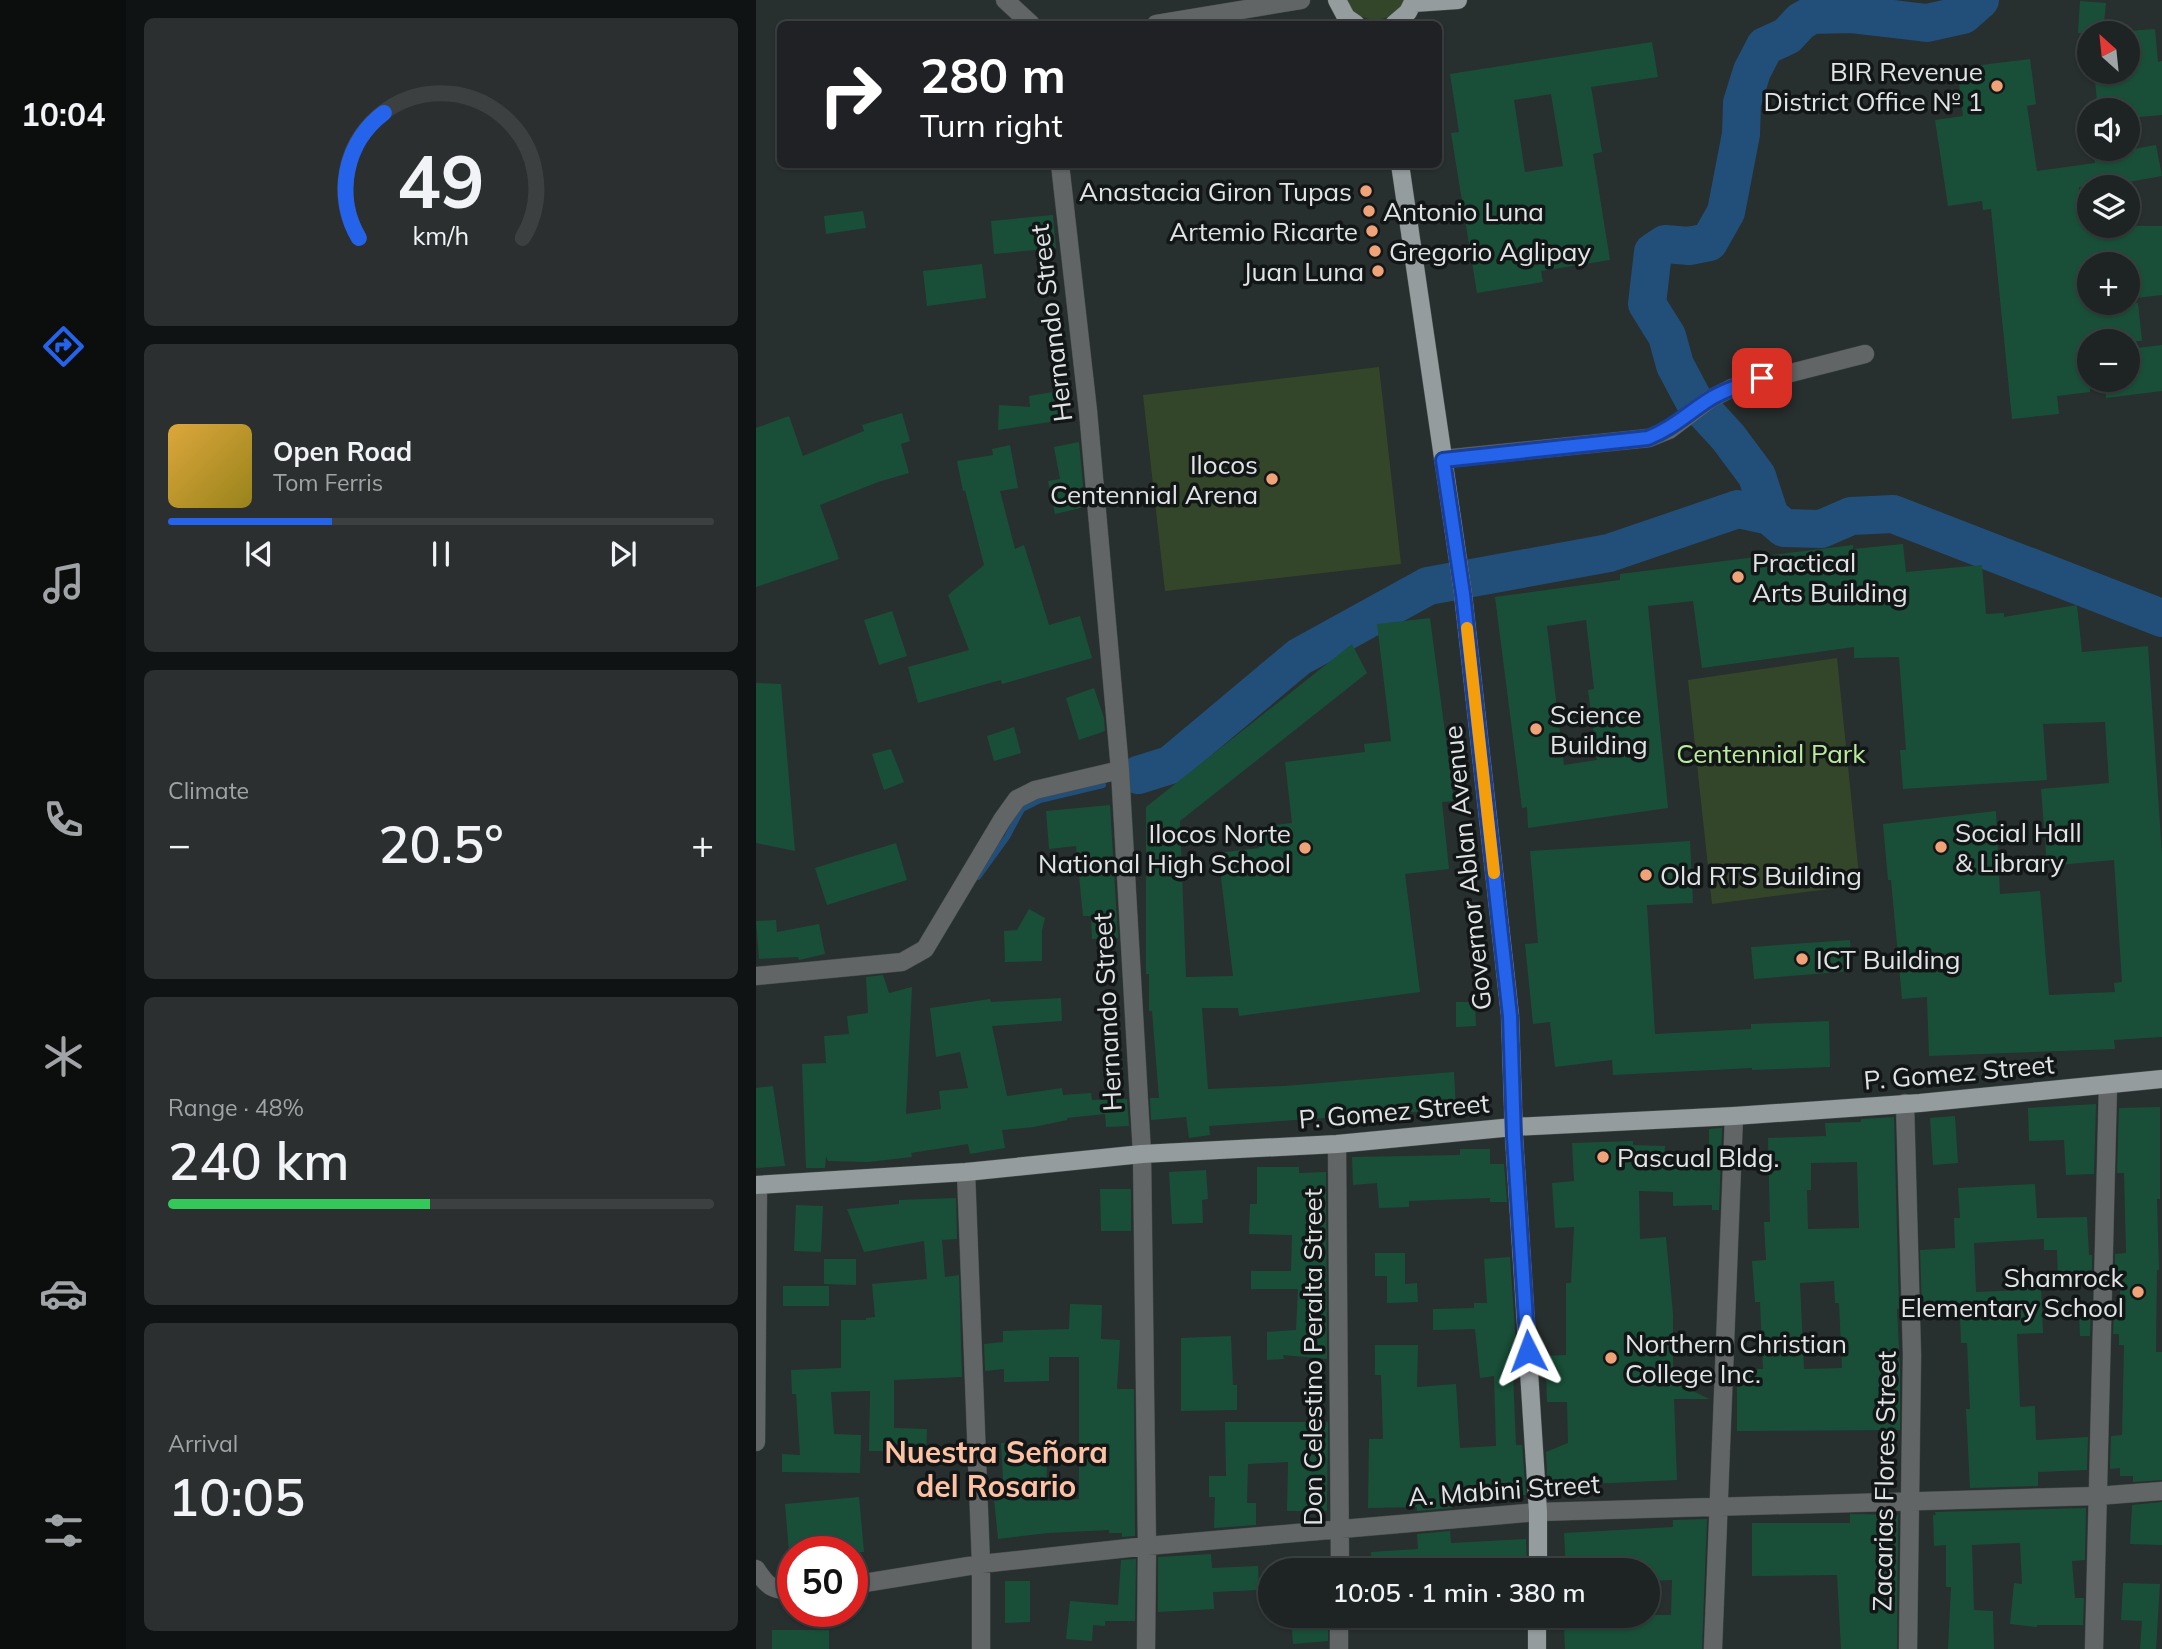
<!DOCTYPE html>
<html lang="en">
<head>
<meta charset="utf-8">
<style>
	body { margin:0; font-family:Mulish,sans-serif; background:#2b2f30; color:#f1f3f6; height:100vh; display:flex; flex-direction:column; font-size:26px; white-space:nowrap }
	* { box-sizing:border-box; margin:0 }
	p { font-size:23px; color:#a1a4a6 }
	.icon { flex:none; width:38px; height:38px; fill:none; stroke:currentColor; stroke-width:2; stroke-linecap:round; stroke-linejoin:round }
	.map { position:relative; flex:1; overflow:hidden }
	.drawer { display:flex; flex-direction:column; gap:18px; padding:18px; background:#101313; width:630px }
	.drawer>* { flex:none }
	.banner { position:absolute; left:21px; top:21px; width:665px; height:147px; border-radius:10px; box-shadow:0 2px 5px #0004,0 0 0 2px #3c4041; background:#202124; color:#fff; overflow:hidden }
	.needle { width:46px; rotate:333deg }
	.fabs { position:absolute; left:1321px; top:21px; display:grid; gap:14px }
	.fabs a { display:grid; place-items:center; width:63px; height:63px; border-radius:50%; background:#1e2323; box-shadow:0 2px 5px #0004,0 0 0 2px #3c4041; font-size:35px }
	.speed { position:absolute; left:21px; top:1536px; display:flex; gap:14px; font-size:35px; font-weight:700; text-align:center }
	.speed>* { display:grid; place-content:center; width:91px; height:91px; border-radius:50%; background:#1e2323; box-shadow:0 2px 5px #0004,0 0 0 2px #3c4041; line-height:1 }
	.speed .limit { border:10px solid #d22; background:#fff; color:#111 }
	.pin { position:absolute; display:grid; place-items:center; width:60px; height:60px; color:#fff; margin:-30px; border-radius:14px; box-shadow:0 4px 10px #0006 }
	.me { position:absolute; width:77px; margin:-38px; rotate:357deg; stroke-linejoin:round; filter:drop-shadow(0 0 5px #0008) }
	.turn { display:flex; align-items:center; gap:24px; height:147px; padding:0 28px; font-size:32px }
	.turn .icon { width:91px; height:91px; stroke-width:2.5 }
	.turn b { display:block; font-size:49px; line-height:60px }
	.big { font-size:52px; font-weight:600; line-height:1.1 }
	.drawer .widget { flex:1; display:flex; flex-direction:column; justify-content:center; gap:10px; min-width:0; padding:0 24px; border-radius:10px; background:#2b2f30 }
	.drawer .dial { align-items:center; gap:0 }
	.dial svg { height:182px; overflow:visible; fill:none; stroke:#3c4041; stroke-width:7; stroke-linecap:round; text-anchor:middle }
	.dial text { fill:#f1f3f6; stroke:none }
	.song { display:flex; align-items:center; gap:21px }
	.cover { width:84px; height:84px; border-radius:10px; background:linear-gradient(135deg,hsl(40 70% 55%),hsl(50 70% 35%)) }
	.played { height:7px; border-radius:4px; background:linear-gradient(90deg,#2563eb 30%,#3c4041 30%) }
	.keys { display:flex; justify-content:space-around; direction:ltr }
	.heat { display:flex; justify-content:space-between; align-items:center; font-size:38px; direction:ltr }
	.charge { height:10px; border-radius:5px; background:linear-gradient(90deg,#34c759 48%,#3c4041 0) }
	.trip { position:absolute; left:502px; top:1558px; width:402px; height:70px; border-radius:35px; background:#1e2323; box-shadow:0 2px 5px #0004,0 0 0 2px #3c4041; font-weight:600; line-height:70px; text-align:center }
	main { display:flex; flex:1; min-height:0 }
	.menu { display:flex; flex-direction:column; width:126px; justify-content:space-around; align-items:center; background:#0c0e0e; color:#a1a4a6 }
	.menu .icon { width:49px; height:49px }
	.menu .selected { color:#2563eb }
	.menu b { font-size:32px; color:#f1f3f6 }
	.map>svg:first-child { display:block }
	.green { fill:#344629 }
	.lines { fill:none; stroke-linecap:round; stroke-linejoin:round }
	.stream { stroke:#224f79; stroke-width:6 }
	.river { stroke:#224f79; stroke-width:38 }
	.building { fill:#194f39; fill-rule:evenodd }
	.minor-casing { stroke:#454c4c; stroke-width:19 }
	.major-casing { stroke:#454c4c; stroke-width:19 }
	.minor { stroke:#626566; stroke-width:18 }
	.major { stroke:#959c9e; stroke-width:18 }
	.route-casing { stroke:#184099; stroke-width:18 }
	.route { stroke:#2563eb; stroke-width:12 }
	.slow { stroke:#f59e0b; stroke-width:12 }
	.poi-dot { fill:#f0a279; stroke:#131616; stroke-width:2.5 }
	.labels { text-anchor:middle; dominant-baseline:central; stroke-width:7; stroke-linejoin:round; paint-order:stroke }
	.poi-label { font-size:26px; fill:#e0e4e4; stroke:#131616; text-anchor:start }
	.street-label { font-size:26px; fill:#e0e4e4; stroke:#131616 }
	.park-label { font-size:26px; fill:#bbec9e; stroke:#131616 }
	.quarter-label { font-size:30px; font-weight:bold; fill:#fdc1a3; stroke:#131616 }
</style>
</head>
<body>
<main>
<nav class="menu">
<b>10:04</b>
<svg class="icon selected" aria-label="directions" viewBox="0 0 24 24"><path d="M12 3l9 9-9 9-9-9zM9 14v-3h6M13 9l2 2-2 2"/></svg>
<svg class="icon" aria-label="music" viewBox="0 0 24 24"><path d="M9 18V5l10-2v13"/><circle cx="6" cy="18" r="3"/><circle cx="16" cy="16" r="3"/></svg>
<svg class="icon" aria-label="phone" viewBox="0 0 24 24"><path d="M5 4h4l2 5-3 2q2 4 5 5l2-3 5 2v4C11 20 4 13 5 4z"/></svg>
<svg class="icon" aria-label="climate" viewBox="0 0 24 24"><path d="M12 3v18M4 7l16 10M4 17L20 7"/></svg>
<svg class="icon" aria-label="car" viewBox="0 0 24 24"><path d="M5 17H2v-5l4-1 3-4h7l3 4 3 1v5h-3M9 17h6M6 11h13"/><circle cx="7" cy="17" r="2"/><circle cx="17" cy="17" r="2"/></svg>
<svg class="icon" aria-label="filters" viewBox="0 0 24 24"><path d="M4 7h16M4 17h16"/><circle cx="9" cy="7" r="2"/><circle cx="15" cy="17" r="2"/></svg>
</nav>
<section class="drawer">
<div class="widget dial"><svg viewBox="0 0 100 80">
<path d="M14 69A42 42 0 1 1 86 69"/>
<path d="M14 69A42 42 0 0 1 25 14" stroke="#2563eb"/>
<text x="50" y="56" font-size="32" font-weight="700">49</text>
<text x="50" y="72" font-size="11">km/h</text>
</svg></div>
<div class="widget">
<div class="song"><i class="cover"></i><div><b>Open Road</b><p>Tom Ferris</p></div></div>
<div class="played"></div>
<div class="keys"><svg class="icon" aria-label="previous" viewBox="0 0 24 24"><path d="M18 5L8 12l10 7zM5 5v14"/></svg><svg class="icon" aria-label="pause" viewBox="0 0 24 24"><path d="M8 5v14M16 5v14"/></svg><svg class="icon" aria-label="next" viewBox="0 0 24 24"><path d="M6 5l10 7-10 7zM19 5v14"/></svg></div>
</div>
<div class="widget"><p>Climate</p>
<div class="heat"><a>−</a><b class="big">20.5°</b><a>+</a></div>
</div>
<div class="widget"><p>Range · 48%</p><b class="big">240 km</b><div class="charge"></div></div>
<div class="widget"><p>Arrival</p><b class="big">10:05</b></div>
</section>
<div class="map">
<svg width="1406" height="1649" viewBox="0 0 1406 1649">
	<rect width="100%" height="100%" fill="#282f2f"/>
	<path class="green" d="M589,0H651C637,25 603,27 589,0Z
		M623,367L645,564L409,591L387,395Z
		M1081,658L1104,885L956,904L932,680Z"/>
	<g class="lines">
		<path class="stream" d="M222,877L251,837L266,809L284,800L347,785"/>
		<path class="river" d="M1014,516L1001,476L972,437L937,399L919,365L911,336L891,304L897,252L909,244L933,246L953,242L970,212L985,134L986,103L996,71L1009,46L1031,36L1045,21L1056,15L1094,14L1171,23L1207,15L1224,0
			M382,775L414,765L543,657L672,586L853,553L982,509L1014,516L1028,528L1065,529L1095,516L1137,514L1406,618"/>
	</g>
	<path class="building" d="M1324,1L1350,3L1347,33H1322Z
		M1399,29L1402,62L1406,61V115L1372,118V110H1342L1338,72H1372V31Z
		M896,42L902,77L835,87L846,152L837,154L854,260L785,271L787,282L721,293L695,133L703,132L694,74ZM795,94L807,166L769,172L758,100Z
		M1274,59L1280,104L1271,106L1281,171L1339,163L1338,156L1400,145L1406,176L1345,187H1323L1328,225L1406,226V295L1372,299V264H1334V303H1382L1386,341H1334V392L1301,396L1303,414L1256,419L1235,209L1227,210L1226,201L1192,206L1179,120L1207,116L1201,68Z
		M107,211L110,228L70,234L68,216Z
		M297,215L300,248L238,254L235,221Z
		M226,264L230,298L171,306L167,271Z
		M1406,345V391L1350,398L1348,380H1372V349Z
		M303,391L307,420L242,430L243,405L274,407L273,396Z
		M146,413L154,441L145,444L153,473L122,482L64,505L83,559L0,587V428L33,416L47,456L108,431L106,425Z
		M323,442L329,507L299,514L292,481L304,479L298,447Z
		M254,445L262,488L244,491L259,549L268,545L293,625L324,616L336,658L246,684L245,680L162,703L152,667L213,650L192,595L228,565L209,490L207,491L201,461L237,455L236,449Z
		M1147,544L1150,572L1226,565L1230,614L1248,613V617L1321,605L1326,652L1392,646L1406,855V1037L1358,1040L1359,1049L1173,1056L1171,997L1146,999L1135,880H1132L1127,824L1240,811L1244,894L1284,891L1293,995L1359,992L1358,983L1366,982L1358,860L1291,866L1285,789L1353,783L1349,722L1287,724L1291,780L1147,789L1144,750H1150L1143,657L1098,658V647L946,668L937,601L892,606L912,808L772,828L771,807L766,808L739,597L864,580V574L1097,545V549ZM830,620L838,689L832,690L841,760L808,765L791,626Z
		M136,611L151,656L123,665L108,620Z
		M674,618L698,801L686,802L693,869L649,874L664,992L483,1016L482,1008H446L452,1089L528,1086L698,1072L700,1109L453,1126L454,1135L433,1138L430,1117L395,1120L394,1098H403L396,1011H393V974H390V807L596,644L611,673L424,821L430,977L477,976L462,853L503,848L500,827L536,823L529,762L609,752L608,744L635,741L621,624Z
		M0,683L25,684L39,851L0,843Z
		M338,688L348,718L349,731L323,740L310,698Z
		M258,727L265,753L238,761L231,736Z
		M135,749L148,782L128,790L116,754Z
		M354,805L362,938L336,939L335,916H327L320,846L293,849L290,811Z
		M934,841L937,903L891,905L899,1034L995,1029V1024L1073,1021L1074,1067L996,1070V1068L857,1075L856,1060L799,1067L794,1022L777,1024L769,944L782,943L774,851Z
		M140,843L151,880L71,905L59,868Z
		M273,909L289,918L286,930V961L249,962L248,931L261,930Z
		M20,920L21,932L63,924L69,954L43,960L42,957L3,959L0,921Z
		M1094,940L1096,971L998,979L995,947Z
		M127,975L133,993L156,987L150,1114L185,1109L183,1091L212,1088L204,1052L180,1057L174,1008L234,999L235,1002L305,998L306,1021L236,1026L251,1096L306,1088L307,1095L335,1093L336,1100L371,1099L373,1126L350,1127L349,1114L311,1118V1120L278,1127L246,1130L249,1148L214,1154L212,1144L155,1153L156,1157L112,1162L72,1161L70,1156L69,1168H50L46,1064L70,1063L68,1036L93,1034L91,1016L112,1013L110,977Z
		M700,1002H719L720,1026L700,1027Z
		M17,1086L29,1166L0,1168V1088Z
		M1340,1104L1338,1174L1310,1175L1308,1140L1273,1141L1272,1108Z
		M1404,1107V1199H1401L1403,1270H1401L1400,1352H1406V1480L1377,1482V1476H1364V1468L1354,1469L1355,1436L1366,1435L1368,1345H1363V1334H1357L1358,1310L1364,1309V1274H1359V1254L1370,1253L1368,1173H1361L1363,1108Z
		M1199,1116L1202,1163L1177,1165L1174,1118Z
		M1138,1117L1143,1309H1141L1144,1368V1430L981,1431V1369H1007L1004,1302H999L996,1261L1010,1260L1008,1222H1014L1012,1138L1070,1136L1069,1123L1105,1122V1119ZM1101,1162L1103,1228L1052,1229L1051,1190H1055V1163ZM1078,1281L1079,1303H1083L1086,1368L1048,1369L1044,1283Z
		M966,1128L963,1210H956V1205L917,1206V1192L883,1191L884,1239L910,1237L917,1314V1381L953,1399H918L921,1480L811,1485V1491L792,1493L790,1452L812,1443L811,1402H791L790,1371L784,1372L783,1356L810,1355V1283H815L818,1227L799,1228L796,1183L818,1181L816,1143L877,1141V1145L909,1146L908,1165H953V1129Z
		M704,1149H734V1164H748L751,1202H734V1198L653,1201V1207L623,1208L621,1183L597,1185L596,1157L704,1155Z
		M501,1167H543V1173L570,1172L571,1359L527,1355L528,1359L511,1360V1332L540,1330L542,1289H495V1271H535L536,1235L493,1234L494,1204H501Z
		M450,1170L452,1199L446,1200L447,1223L416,1224L413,1172Z
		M1279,1184L1281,1218L1331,1217L1333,1255H1336V1275L1302,1277L1301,1250H1288V1239L1218,1243L1220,1292L1268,1290V1286H1285L1287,1333L1261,1334L1264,1407L1279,1406L1280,1440L1332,1437L1331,1470L1282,1472V1486L1214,1488L1210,1409H1214L1211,1343H1205L1204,1315L1178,1317V1308H1166L1164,1250L1199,1248L1198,1218H1204L1202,1188Z
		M344,1189H375V1231H345Z
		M200,1198L201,1239L186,1240L189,1277L203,1275L206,1377L138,1380V1428L171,1429L170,1458L143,1457L144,1451H113L114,1391L75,1392L78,1434L105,1435L104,1473L26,1472V1454L44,1455L40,1394H36L35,1370L85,1368V1320H110V1318L119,1317L116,1284L171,1279L168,1241L108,1252L91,1209L143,1204V1200Z
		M40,1205L67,1206L65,1252L38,1251Z
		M619,1253H649V1284L661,1283L662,1302L631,1303V1276H619Z
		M754,1257L762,1374H757L760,1445H766L770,1495L696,1500V1508L661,1511V1507L612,1508L613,1439H627L625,1375H619V1345H662L661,1387L700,1384L704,1448L740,1446L738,1376L724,1378L719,1329L677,1330V1309L718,1308V1303H731L728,1259Z
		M68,1259H100V1285L68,1284Z
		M27,1286H73V1306H27Z
		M314,1304L346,1305L345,1339L364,1340L361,1389H378L379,1536L366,1537V1533H353V1530L292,1533L242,1539L238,1499L248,1498L245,1443L269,1441L270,1460H291L290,1501L323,1499V1357H293V1381L248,1382V1369L229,1371L228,1344L247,1342V1331L313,1329Z
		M1323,1311H1335L1334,1336H1324Z
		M475,1336L477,1385H481V1410L425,1411V1338Z
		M469,1422H572L571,1511H531L532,1462L492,1464L491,1503H500V1525L458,1528L459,1497H453V1476H470Z
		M103,1497L108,1552H33L29,1504Z
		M1406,1502V1545L1374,1544L1376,1505Z
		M1330,1508L1329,1560L1316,1561L1319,1598H1328L1327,1625H1281V1627L1254,1624L1258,1583L1266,1584L1264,1543L1216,1545L1218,1610L1237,1611L1238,1649H1192L1195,1587H1190V1545L1178,1546L1177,1515H1180L1179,1512Z
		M1094,1514L1142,1515L1141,1649H1085L1081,1575L996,1576V1523H1094Z
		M951,1519L946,1649H809L808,1627L813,1626V1615H915L916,1580L892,1581V1570H810L808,1533L917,1527V1520Z
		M694,1531L695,1543L770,1539L771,1570H616L615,1552L662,1549L661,1534Z
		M455,1554L456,1568L502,1566L503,1590L457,1592L458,1609L402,1612V1557Z
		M380,1559L379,1621H349V1626L337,1625L336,1641L310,1639L314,1601L362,1605L365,1560Z
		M249,1581H274V1622L249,1623Z
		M1367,1583L1404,1584L1400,1649H1384L1386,1621L1365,1620Z
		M572,1615V1641L537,1644L535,1616Z
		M16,1630H73V1649H16Z"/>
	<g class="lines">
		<defs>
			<path id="minor" d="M249,0L275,24
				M400,24L545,0
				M304,164L332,411L364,770L386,1154L391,1546L390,1649
				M687,459L893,438L913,430L954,399L976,388L1109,354
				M0,976L146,962L169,949L246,820L261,799L279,790L364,770
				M1149,1103L1156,1355L1152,1649
				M581,1144L584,1570
				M210,1172L225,1564V1649
				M0,1442L2,1185
				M0,1569C11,1586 16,1591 37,1590
				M96,1585L225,1564L391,1546L782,1512L1341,1496L1406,1491
				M583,1649V1615
				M957,1649L978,1116
				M1338,1649L1352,1085"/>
			<path id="major" d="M581,0L590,17L600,24
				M658,3L702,0
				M638,24L652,12L658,0
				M644,164L707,594L754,1015L758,1137L782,1512V1570
				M0,1185L210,1172L386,1154L581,1144L757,1127L978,1116L1164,1103L1406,1079
				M781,1649V1615"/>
		</defs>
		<use href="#minor" class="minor-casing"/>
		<use href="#major" class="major-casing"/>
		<use href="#minor" class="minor"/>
		<use href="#major" class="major"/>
	</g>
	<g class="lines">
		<defs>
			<path id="route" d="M772,1351L758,1137L754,1016L707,594L687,460L892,438C917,428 932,413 954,399C970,389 988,384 1006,378"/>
		</defs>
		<use href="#route" class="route-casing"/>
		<use href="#route" class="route"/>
		<path class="slow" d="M711,628L738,873"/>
	</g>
	<g class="poi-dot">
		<circle cx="1241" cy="86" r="7"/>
		<circle cx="610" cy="191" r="7"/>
		<circle cx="613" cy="211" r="7"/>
		<circle cx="616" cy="231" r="7"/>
		<circle cx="619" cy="251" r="7"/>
		<circle cx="622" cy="271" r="7"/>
		<circle cx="516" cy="479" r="7"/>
		<circle cx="982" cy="577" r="7"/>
		<circle cx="780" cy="729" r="7"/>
		<circle cx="1185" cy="847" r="7"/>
		<circle cx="549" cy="848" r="7"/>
		<circle cx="890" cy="875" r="7"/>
		<circle cx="1046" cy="959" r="7"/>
		<circle cx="847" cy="1157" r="7"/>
		<circle cx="1382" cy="1292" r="7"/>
		<circle cx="855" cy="1358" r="7"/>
	</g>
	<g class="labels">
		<g class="poi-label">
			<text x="1227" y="71" text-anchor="end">BIR Revenue<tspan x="1227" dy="30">District Office № 1</tspan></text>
			<text x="596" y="191" text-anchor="end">Anastacia Giron Tupas</text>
			<text x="627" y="211">Antonio Luna</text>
			<text x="602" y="231" text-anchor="end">Artemio Ricarte</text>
			<text x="633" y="251">Gregorio Aglipay</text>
			<text x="608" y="271" text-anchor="end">Juan Luna</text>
			<text x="502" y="464" text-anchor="end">Ilocos<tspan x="502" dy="30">Centennial Arena</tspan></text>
			<text x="996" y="562">Practical<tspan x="996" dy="30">Arts Building</tspan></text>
			<text x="794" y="714">Science<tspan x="794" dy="30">Building</tspan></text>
			<text x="1199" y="832">Social Hall<tspan x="1199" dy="30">&amp; Library</tspan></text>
			<text x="535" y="833" text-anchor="end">Ilocos Norte<tspan x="535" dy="30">National High School</tspan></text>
			<text x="904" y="875">Old RTS Building</text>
			<text x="1060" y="959">ICT Building</text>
			<text x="861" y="1157">Pascual Bldg.</text>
			<text x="1368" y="1277" text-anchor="end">Shamrock<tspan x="1368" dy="30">Elementary School</tspan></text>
			<text x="869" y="1343">Northern Christian<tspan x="869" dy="30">College Inc.</tspan></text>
		</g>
		<g class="street-label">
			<text transform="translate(295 323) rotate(-97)">Hernando Street</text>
			<text transform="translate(711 868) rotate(-96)">Governor Ablan Avenue</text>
			<text transform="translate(351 1012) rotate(-93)">Hernando Street</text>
			<text transform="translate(1203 1072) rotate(-5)">P. Gomez Street</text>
			<text transform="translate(638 1111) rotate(-5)">P. Gomez Street</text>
			<text transform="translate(556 1357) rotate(-90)">Don Celestino Peralta Street</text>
			<text transform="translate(1128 1481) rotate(-89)">Zacarias Flores Street</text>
			<text transform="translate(748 1490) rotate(-4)">A. Mabini Street</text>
		</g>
		<g class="park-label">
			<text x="1015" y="753">Centennial Park</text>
		</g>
		<g class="quarter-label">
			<text x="240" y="1452">Nuestra Señora<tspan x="240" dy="34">del Rosario</tspan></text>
		</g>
	</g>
</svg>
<div class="fabs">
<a><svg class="needle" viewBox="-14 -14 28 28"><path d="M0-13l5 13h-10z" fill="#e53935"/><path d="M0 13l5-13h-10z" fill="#a1a4a6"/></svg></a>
<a><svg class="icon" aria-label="sound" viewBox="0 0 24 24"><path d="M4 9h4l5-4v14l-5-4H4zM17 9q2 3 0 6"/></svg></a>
<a><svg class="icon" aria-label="layers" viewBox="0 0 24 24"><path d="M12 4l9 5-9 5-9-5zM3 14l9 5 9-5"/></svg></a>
<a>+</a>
<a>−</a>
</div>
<div class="speed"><div class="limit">50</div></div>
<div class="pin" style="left:1006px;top:378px;background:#d93025"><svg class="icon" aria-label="arrive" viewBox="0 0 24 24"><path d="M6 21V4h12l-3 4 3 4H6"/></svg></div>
<svg class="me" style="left:772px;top:1351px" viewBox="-20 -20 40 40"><path d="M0-17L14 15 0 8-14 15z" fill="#2563eb" stroke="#fff" stroke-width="4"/></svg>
<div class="trip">10:05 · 1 min · 380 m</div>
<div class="banner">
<div class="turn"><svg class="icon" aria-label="right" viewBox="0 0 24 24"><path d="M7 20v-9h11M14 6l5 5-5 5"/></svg><div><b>280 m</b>Turn right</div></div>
</div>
</div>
</main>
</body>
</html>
